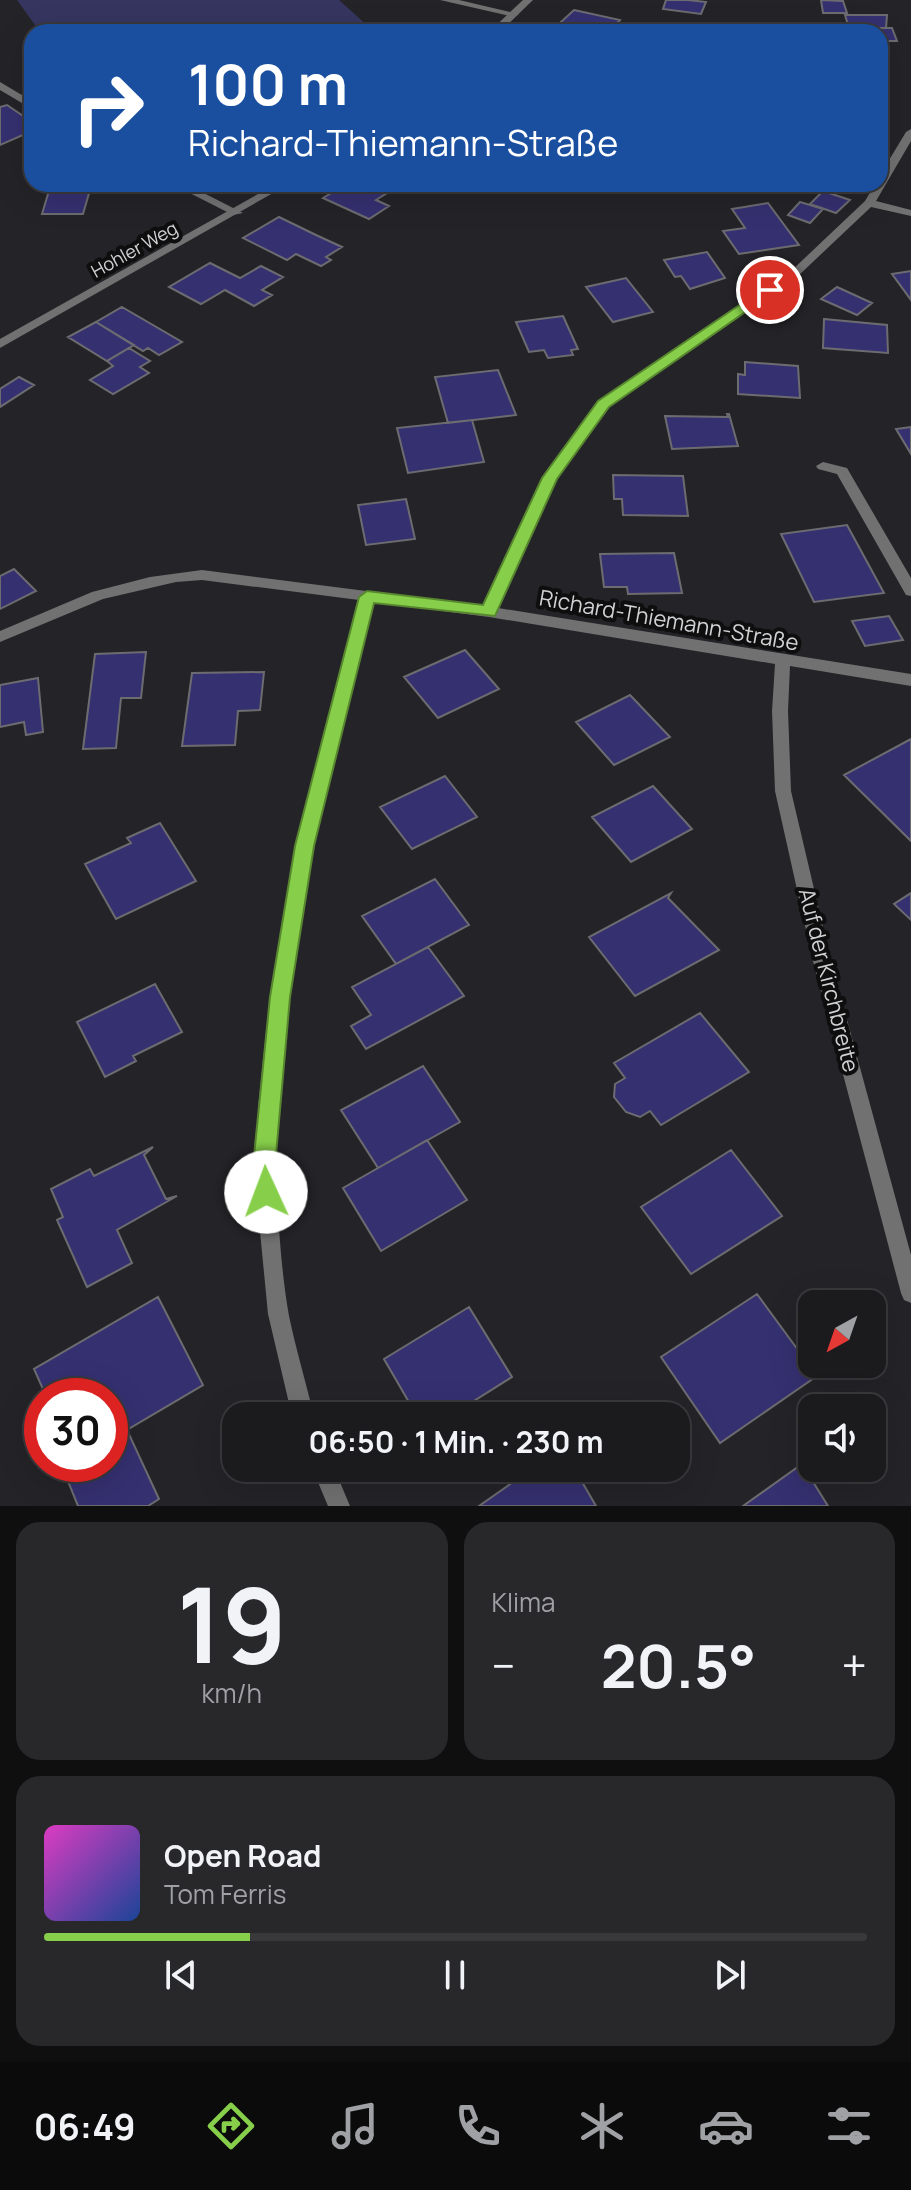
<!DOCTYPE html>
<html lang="de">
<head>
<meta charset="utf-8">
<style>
	body { margin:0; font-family:Manrope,sans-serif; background:#28282b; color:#f1f3f6; height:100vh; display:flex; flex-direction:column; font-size:30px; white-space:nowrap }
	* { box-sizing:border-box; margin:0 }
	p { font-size:26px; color:#a0a1a4 }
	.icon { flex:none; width:44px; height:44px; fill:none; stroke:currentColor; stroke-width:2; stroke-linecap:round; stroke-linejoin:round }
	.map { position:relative; height:1506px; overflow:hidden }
	.side { display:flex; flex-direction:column; gap:16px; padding:16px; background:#0f0f10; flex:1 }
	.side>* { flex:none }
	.hud { position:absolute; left:24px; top:24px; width:864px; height:168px; border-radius:24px; box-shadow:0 8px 32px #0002,0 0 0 2px #39393c; background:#1a4fa0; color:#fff; overflow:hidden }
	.needle { width:52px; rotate:220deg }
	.tools { position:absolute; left:798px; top:1290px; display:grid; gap:16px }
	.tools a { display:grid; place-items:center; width:88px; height:88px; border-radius:16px; background:#1b1b1e; box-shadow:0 8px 32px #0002,0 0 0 2px #39393c; font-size:40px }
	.speed { position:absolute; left:24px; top:1378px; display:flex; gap:16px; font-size:40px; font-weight:700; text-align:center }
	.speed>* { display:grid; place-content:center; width:104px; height:104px; border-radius:50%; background:#1b1b1e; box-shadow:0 8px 32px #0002,0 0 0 2px #39393c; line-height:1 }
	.speed .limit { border:12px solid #d22; background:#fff; color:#111 }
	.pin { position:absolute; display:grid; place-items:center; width:68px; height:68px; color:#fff; margin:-34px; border:4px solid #fff; border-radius:50%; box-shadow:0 2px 8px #0007 }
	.me { position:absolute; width:88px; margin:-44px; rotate:358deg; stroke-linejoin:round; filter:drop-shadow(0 0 6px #0008) }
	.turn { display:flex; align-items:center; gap:28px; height:168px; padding:0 32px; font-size:36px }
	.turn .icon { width:104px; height:104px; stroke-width:2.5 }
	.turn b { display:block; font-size:56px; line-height:68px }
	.big { font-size:60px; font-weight:700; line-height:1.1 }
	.side .widget { flex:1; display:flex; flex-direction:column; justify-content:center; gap:12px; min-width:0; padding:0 28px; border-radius:24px; background:#28282b }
	.side .dial { align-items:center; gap:0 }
	.dial b { font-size:104px; line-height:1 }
	.song { display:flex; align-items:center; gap:24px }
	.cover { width:96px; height:96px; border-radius:12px; background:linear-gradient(135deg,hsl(310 70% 55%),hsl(220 70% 35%)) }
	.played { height:8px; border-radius:4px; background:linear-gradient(90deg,#87cf4a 25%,#39393c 25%) }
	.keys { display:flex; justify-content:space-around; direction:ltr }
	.heat { display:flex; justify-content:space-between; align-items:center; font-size:44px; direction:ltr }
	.side .tiles { flex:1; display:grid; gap:16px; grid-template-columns:1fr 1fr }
	.widget:last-child { grid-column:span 2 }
	.trip { position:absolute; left:222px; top:1402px; width:468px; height:80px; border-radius:24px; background:#1b1b1e; box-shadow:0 8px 32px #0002,0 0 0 2px #39393c; font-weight:700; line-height:80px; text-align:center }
	.tab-bar { display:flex; height:128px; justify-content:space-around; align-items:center; background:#0b0b0c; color:#a0a1a4 }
	.tab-bar .icon { width:56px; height:56px }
	.tab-bar .on { color:#87cf4a }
	.tab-bar b { font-size:36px; color:#f1f3f6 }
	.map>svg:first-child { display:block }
	.green { fill:#363560 }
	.building { fill:#353070; stroke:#6c6c70; stroke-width:2 }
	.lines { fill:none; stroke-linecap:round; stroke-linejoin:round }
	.service { fill:#717172; fill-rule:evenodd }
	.minor { fill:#717172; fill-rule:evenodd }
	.route { fill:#87cf4a; stroke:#588730; stroke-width:2 }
	.labels { text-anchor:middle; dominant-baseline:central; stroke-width:8; stroke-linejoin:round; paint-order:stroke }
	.far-street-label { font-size:18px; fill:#d1d2d4; stroke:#0e0e0f }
	.street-label { font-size:22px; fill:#d1d2d4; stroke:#0e0e0f }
</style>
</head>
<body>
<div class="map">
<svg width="911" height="1506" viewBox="0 0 911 1506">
	<rect width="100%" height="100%" fill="#242428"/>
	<path class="green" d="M17,0H339L369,27L350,32H40Z"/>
	<path class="building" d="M666,0H688L706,2L701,14L663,9Z
		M821,0L843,1L847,13H823Z
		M574,10L620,20L609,32H550Z
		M845,15H887L886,28H892H849Z
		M844,28H892L897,41H880V32H845Z
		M7,105L32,122V131L0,145V107Z
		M51,184H111L110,189L90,190L83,214H42Z
		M346,184H379L392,190L376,200L389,206L369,219L323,198Z
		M823,191L850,200L836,213L810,204Z
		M800,202L823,209L810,223L788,215Z
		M768,203L799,245L739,254L723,231L745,228L732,209Z
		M279,217L316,235L342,247L326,257L331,260L321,266L296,254L287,260L243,238Z
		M707,252L725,278L690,289L681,276L675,277L664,260Z
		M210,263L240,278L261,266L283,277L262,290L272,295L254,306L225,290L201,304L169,287Z
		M911,271V300L892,274Z
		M626,278L653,312L613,322L586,287Z
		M837,287L872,303L857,315L821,299Z
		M122,307L182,342L159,355L148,348L143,351L96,322Z
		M563,316L578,349L571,350L573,355L548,358L544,350L529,352L516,322Z
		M824,319L887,325L888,353L823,348Z
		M96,322L134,345L107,361L68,337Z
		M129,348L150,361L140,367L149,373L113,394L90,380L113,366L107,361Z
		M745,362L798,366L800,398L738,394V374L745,375Z
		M498,370L516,415L448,423L435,377Z
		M19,377L34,385L0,407V389Z
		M727,414H729L738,446L672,449L665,416L728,417Z
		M472,420L484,462L408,473L397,428Z
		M911,427V454L896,429Z
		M613,475L683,476L688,516L623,515L622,499H614Z
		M406,499L415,539L366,545L358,505Z
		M847,525L884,593L814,602L781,534Z
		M674,553L682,593L628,594L627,587H604L600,554Z
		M14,569L36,591L0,609V576Z
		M889,616L903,640L865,646L852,621Z
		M465,650L499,689L438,718L404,677Z
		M146,652L141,698H121L116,748L83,749L95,654Z
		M264,672L260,710L238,711L235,745L182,746L192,673Z
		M38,678L43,732L26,735L24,722L0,727V685Z
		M630,695L670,737L614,765L576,722Z
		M911,739V841L844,775Z
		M445,776L477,817L412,849L380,807Z
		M653,786L692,829L631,862L592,817Z
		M160,823L196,881L116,919L85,864L131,843L127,838Z
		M435,879L469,925L396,964L362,916Z
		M671,893L668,898L719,950L635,996L589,937Z
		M911,893V920L894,904Z
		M428,947L464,996L366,1049L351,1026L371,1015L352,987Z
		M155,984L182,1032L133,1056L136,1061L105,1077L77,1022Z
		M700,1013L749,1072L661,1125L650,1111L640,1117L626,1112L614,1097L615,1084L625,1078L614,1063Z
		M423,1066L460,1122L378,1168L341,1110Z
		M427,1140L467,1200L381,1251L343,1188Z
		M153,1147L144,1155L166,1199L177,1196L117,1230L132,1263L87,1287L57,1220L63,1217L51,1189L90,1169L94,1176Z
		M731,1150L782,1216L691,1274L641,1207Z
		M757,1294L817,1376L720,1443L661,1357Z
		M158,1297L203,1385L127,1430L159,1499L148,1506H78L63,1469L71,1464H110V1396H46L34,1369Z
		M469,1307L512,1377L450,1416H417L384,1359Z
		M802,1464L828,1506H743Z
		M533,1468H574L596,1506H479Z"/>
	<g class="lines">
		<path class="service" d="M440,0H459L519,14L514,17Z
			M0,82L32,101V109L0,90Z
			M172,184H186L243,213L233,215Z"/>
		<path class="minor" d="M523,0H533L500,32H489Z
			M911,129V141L876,201L911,210V216L871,207L798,276L608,407L556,479L498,608L911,674V686L790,666L788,711L791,791L831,961L911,1255V1303L904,1300L901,1293L813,961L775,791L772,711L775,664L489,617L373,602C324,794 264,1013 278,1213C280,1246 283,1282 289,1316C296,1349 306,1383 314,1416H292L268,1314L258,1211V1108L269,1004L286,901L308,798L359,600L202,580L176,582L103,599L0,642V631L92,592L150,577L202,570L484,606L543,478L598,401L790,272L865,201L875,184H880V175L906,132Z
			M276,184H289L0,348V339Z
			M823,462L847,468L911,578V596L906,595L837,474L818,469L816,466Z
			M312,1468H334L350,1506H328Z"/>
	</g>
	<path class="route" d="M766,287L777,290L609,407L557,479L495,616L374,603L314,846L290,997L275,1166L277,1192L274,1200L266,1203L258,1200L253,1166L270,997L295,846L359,597L367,591L483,605L542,478L598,401Z"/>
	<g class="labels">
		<g class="far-street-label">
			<text transform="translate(134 249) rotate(-29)">Hohler Weg</text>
		</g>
		<g class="street-label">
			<text transform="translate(669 620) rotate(10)">Richard-Thiemann-Straße</text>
			<text transform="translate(829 980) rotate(76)">Auf der Kirchbreite</text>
		</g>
	</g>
</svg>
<div class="tools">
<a><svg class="needle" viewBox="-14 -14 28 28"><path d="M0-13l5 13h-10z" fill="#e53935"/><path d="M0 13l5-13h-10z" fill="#a0a1a4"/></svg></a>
<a><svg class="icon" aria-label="sound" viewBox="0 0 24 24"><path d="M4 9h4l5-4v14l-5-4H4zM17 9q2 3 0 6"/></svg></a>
</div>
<div class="speed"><div class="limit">30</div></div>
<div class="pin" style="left:770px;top:290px;background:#d93025"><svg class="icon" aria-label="arrive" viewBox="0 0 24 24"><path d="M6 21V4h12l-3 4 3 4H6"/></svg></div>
<svg class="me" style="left:266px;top:1192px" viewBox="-20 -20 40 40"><circle r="19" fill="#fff"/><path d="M0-13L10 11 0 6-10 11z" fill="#87cf4a"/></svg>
<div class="trip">06:50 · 1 Min. · 230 m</div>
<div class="hud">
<div class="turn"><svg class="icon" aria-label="right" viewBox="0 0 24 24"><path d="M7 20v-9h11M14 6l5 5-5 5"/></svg><div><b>100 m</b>Richard-Thiemann-Straße</div></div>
</div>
</div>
<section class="side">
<div class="tiles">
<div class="widget dial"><b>19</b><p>km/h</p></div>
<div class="widget"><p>Klima</p>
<div class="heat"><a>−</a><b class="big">20.5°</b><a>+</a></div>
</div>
<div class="widget">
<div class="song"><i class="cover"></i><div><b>Open Road</b><p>Tom Ferris</p></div></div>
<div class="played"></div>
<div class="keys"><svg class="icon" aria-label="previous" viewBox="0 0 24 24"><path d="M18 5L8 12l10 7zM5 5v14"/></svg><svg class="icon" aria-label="pause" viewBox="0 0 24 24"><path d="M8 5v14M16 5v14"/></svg><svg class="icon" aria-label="next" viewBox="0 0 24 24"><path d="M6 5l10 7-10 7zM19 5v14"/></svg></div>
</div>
</div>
</section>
<nav class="tab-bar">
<b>06:49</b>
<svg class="icon on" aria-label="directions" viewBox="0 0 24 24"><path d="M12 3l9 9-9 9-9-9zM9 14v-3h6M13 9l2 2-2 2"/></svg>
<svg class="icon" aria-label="music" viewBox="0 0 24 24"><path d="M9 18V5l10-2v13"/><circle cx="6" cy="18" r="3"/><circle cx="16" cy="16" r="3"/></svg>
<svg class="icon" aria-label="phone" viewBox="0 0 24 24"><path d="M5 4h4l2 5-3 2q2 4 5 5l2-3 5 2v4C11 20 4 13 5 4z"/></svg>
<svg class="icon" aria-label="climate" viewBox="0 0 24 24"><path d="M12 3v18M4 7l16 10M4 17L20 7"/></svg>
<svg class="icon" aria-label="car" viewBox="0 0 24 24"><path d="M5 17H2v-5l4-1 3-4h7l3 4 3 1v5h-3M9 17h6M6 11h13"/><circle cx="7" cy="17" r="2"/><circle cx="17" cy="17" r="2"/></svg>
<svg class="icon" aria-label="filters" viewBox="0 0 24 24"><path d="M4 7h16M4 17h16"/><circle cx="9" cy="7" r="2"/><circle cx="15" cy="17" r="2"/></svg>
</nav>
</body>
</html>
